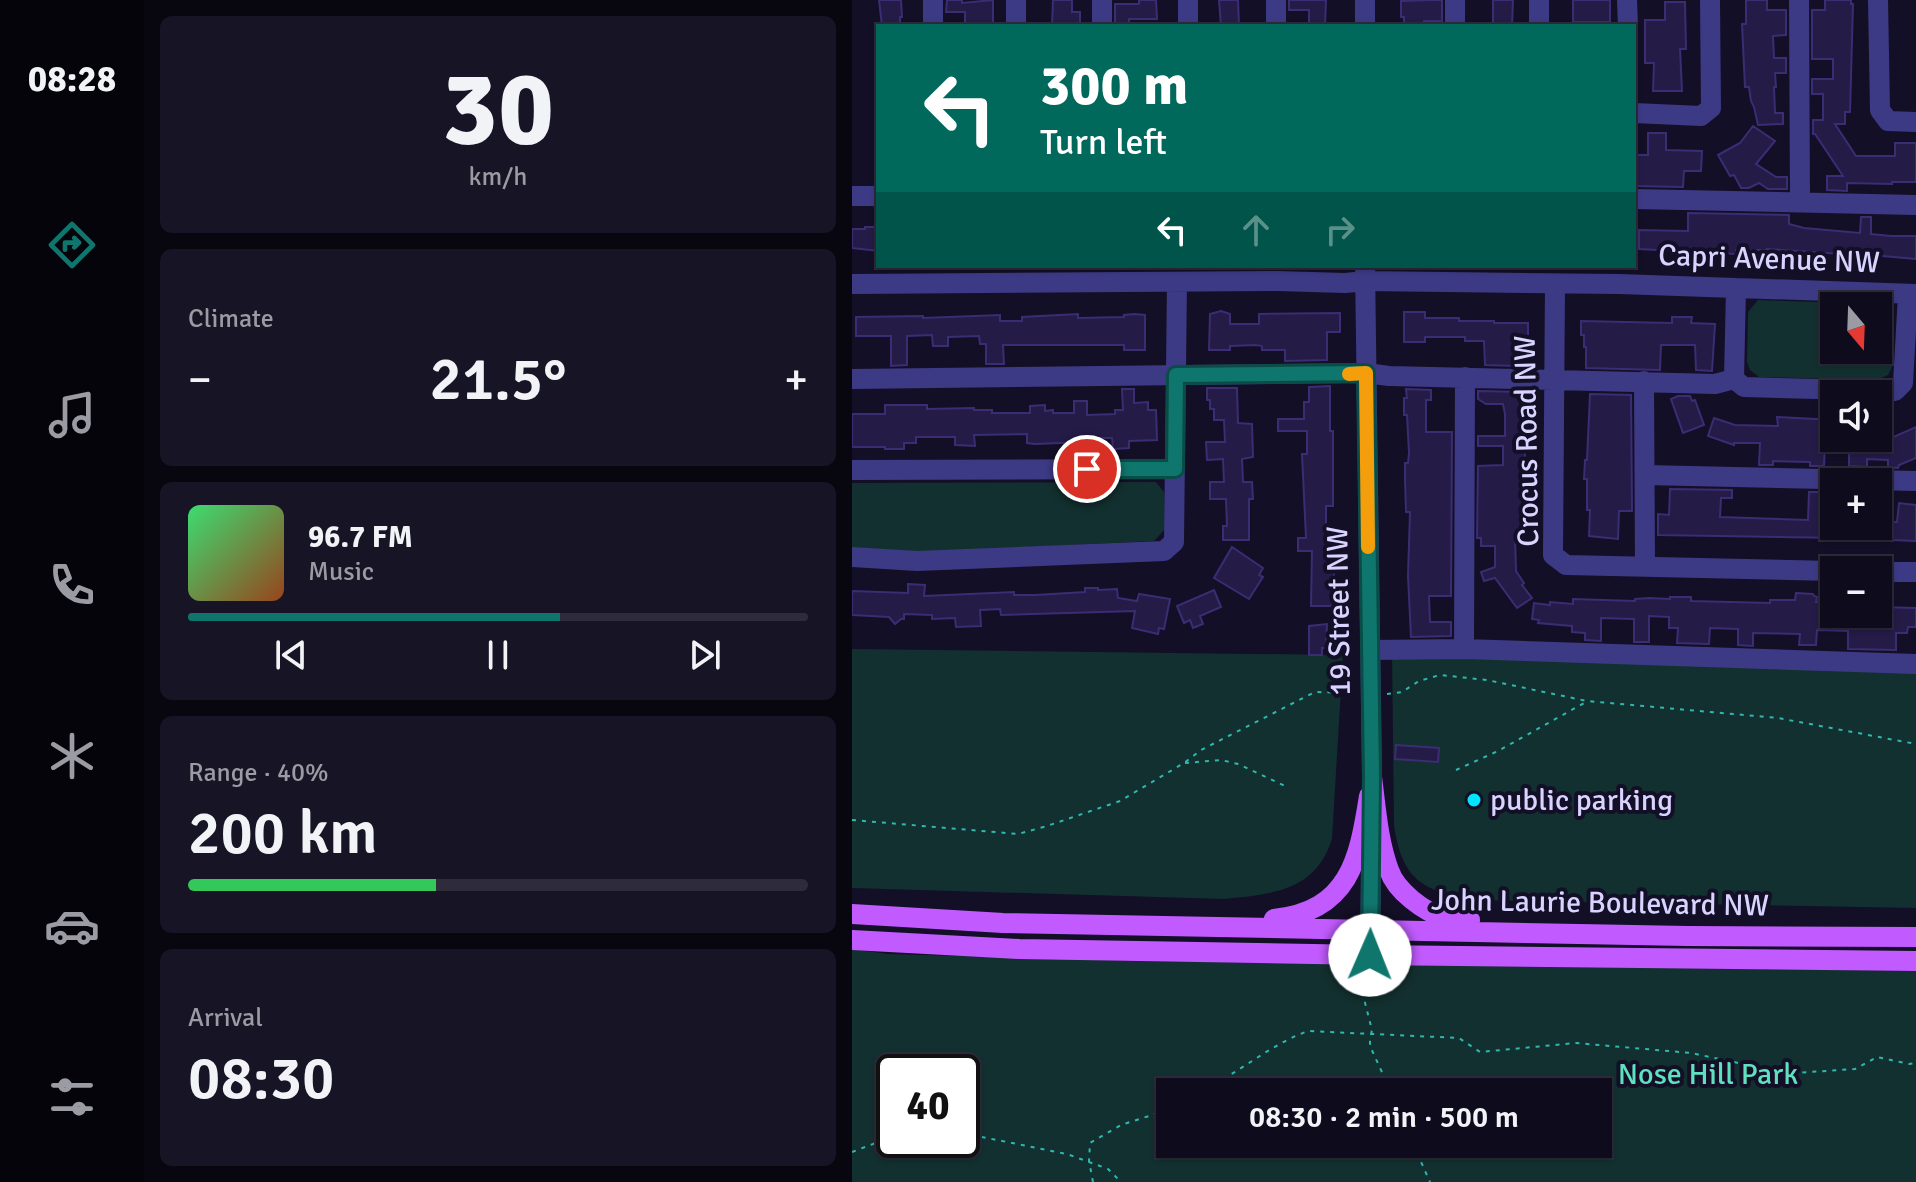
<!DOCTYPE html>
<html lang="en">
<head>
<meta charset="utf-8">
<style>
	body { margin:0; font-family:Signika,sans-serif; background:#171425; color:#f1f3f6; height:100vh; display:flex; flex-direction:column; font-size:30px; white-space:nowrap }
	* { box-sizing:border-box; margin:0 }
	p { font-size:26px; color:#9b9ba3 }
	.icon { flex:none; width:44px; height:44px; fill:none; stroke:currentColor; stroke-width:2; stroke-linecap:round; stroke-linejoin:round }
	.map { position:relative; flex:1; overflow:hidden }
	.panel { display:flex; flex-direction:column; gap:16px; padding:16px; background:#08060f; width:708px }
	.panel>* { flex:none }
	.guide { position:absolute; left:24px; top:24px; width:760px; height:244px; border-radius:0px; box-shadow:0 2px 6px #0004,0 0 0 2px #2e2b3b; background:#00695c; color:#fff; overflow:hidden }
	.needle { width:52px; rotate:161deg }
	.buttons { position:absolute; left:968px; top:292px; display:grid; gap:16px }
	.buttons a { display:grid; place-items:center; width:72px; height:72px; border-radius:0px; background:#0e0b1c; box-shadow:0 2px 6px #0004,0 0 0 2px #2e2b3b; font-size:40px }
	.speed { position:absolute; left:24px; top:1054px; display:flex; gap:16px; font-size:40px; font-weight:700; text-align:center }
	.speed>* { display:grid; place-content:center; width:104px; height:104px; border-radius:50%; background:#0e0b1c; box-shadow:0 2px 6px #0004,0 0 0 2px #2e2b3b; line-height:1 }
	.speed .limit { border:4px solid #111; border-radius:12px; background:#fff; color:#111 }
	.pin { position:absolute; display:grid; place-items:center; width:68px; height:68px; color:#fff; margin:-34px; border:4px solid #fff; border-radius:50%; box-shadow:0 2px 8px #0007 }
	.me { position:absolute; width:88px; margin:-44px; rotate:1deg; stroke-linejoin:round; filter:drop-shadow(0 0 6px #0008) }
	.turn { display:flex; align-items:center; gap:28px; height:168px; padding:0 32px; font-size:36px }
	.turn .icon { width:104px; height:104px; stroke-width:2.5 }
	.turn b { display:block; font-size:56px; line-height:68px }
	.lanes { display:flex; align-items:center; height:76px; padding:0 32px; background:#0003; justify-content:center; gap:40px; direction:ltr }
	.lanes .off { opacity:.35 }
	.big { font-size:60px; font-weight:600; line-height:1.1 }
	.panel .card { flex:1; display:flex; flex-direction:column; justify-content:center; gap:12px; min-width:0; padding:0 28px; border-radius:12px; background:#171425 }
	.panel .dial { align-items:center; gap:0 }
	.dial b { font-size:104px; line-height:1 }
	.song { display:flex; align-items:center; gap:24px }
	.cover { width:96px; height:96px; border-radius:12px; background:linear-gradient(135deg,hsl(140 70% 55%),hsl(20 70% 35%)) }
	.played { height:8px; border-radius:4px; background:linear-gradient(90deg,#0f766e 60%,#2e2b3b 60%) }
	.keys { display:flex; justify-content:space-around; direction:ltr }
	.heat { display:flex; justify-content:space-between; align-items:center; font-size:44px; direction:ltr }
	.charge { height:12px; border-radius:6px; background:linear-gradient(90deg,#34c759 40%,#2e2b3b 0) }
	.trip { position:absolute; left:304px; top:1078px; width:456px; height:80px; border-radius:0px; background:#0e0b1c; box-shadow:0 2px 6px #0004,0 0 0 2px #2e2b3b; font-weight:600; line-height:80px; text-align:center }
	main { display:flex; flex:1; min-height:0 }
	.tab-bar { display:flex; flex-direction:column; width:144px; justify-content:space-around; align-items:center; background:#06040b; color:#9b9ba3 }
	.tab-bar .icon { width:56px; height:56px }
	.tab-bar .selected { color:#0f766e }
	.tab-bar b { font-size:36px; color:#f1f3f6 }
	.map>svg:first-child { display:block }
	.green { fill:#12302f; fill-rule:evenodd }
	.building { fill:#241b47; stroke:#3b2d73; stroke-width:2 }
	.lines { fill:none; stroke-linecap:round; stroke-linejoin:round }
	.path { stroke:#2fb8b0; stroke-width:2; stroke-dasharray:4 6; stroke-linecap:butt }
	.minor { stroke:#3d3a85; stroke-width:20 }
	.major { stroke:#c25bff; stroke-width:20 }
	.route-casing { stroke:#0a4d48; stroke-width:20 }
	.route { stroke:#0f766e; stroke-width:14 }
	.slow { stroke:#f59e0b; stroke-width:14 }
	.poi-dot { fill:#00e5ff; stroke:#130f26; stroke-width:3 }
	.labels { text-anchor:middle; dominant-baseline:central; stroke-width:8; stroke-linejoin:round; paint-order:stroke }
	.street-label { font-size:30px; fill:#d9d4ff; stroke:#130f26 }
	.poi-label { font-size:30px; fill:#d9d4ff; stroke:#130f26; text-anchor:start }
	.park-label { font-size:30px; fill:#5fe0c0; stroke:#130f26 }
</style>
</head>
<body>
<main>
<nav class="tab-bar">
<b>08:28</b>
<svg class="icon selected" aria-label="directions" viewBox="0 0 24 24"><path d="M12 3l9 9-9 9-9-9zM9 14v-3h6M13 9l2 2-2 2"/></svg>
<svg class="icon" aria-label="music" viewBox="0 0 24 24"><path d="M9 18V5l10-2v13"/><circle cx="6" cy="18" r="3"/><circle cx="16" cy="16" r="3"/></svg>
<svg class="icon" aria-label="phone" viewBox="0 0 24 24"><path d="M5 4h4l2 5-3 2q2 4 5 5l2-3 5 2v4C11 20 4 13 5 4z"/></svg>
<svg class="icon" aria-label="climate" viewBox="0 0 24 24"><path d="M12 3v18M4 7l16 10M4 17L20 7"/></svg>
<svg class="icon" aria-label="car" viewBox="0 0 24 24"><path d="M5 17H2v-5l4-1 3-4h7l3 4 3 1v5h-3M9 17h6M6 11h13"/><circle cx="7" cy="17" r="2"/><circle cx="17" cy="17" r="2"/></svg>
<svg class="icon" aria-label="filters" viewBox="0 0 24 24"><path d="M4 7h16M4 17h16"/><circle cx="9" cy="7" r="2"/><circle cx="15" cy="17" r="2"/></svg>
</nav>
<section class="panel">
<div class="card dial"><b>30</b><p>km/h</p></div>
<div class="card"><p>Climate</p>
<div class="heat"><a>−</a><b class="big">21.5°</b><a>+</a></div>
</div>
<div class="card">
<div class="song"><i class="cover"></i><div><b>96.7 FM</b><p>Music</p></div></div>
<div class="played"></div>
<div class="keys"><svg class="icon" aria-label="previous" viewBox="0 0 24 24"><path d="M18 5L8 12l10 7zM5 5v14"/></svg><svg class="icon" aria-label="pause" viewBox="0 0 24 24"><path d="M8 5v14M16 5v14"/></svg><svg class="icon" aria-label="next" viewBox="0 0 24 24"><path d="M6 5l10 7-10 7zM19 5v14"/></svg></div>
</div>
<div class="card"><p>Range · 40%</p><b class="big">200 km</b><div class="charge"></div></div>
<div class="card"><p>Arrival</p><b class="big">08:30</b></div>
</section>
<div class="map">
<svg width="1064" height="1182" viewBox="0 0 1064 1182">
	<rect width="100%" height="100%" fill="#130f26"/>
	<path class="green" d="M906,300L1032,304L1042,316L1040,367L1036,375L1025,380L907,377L898,370L895,362L896,312ZM982,306H1026V350H982Z
		M304,482L312,492L313,529L302,541L68,552L0,547V483Z
		M0,649L491,655L480,839C463,892 420,894 371,899L0,888Z
		M540,652L1064,666V908L622,900C570,890 551,881 542,826Z
		M0,949L36,954L281,961L1064,971V1182H0ZM42,1072H110V1140H42ZM318,1092H746V1144H318Z"/>
	<path class="building" d="M27,0H49L50,17H48V26H30Z
		M95,0H110V3L141,0V26H113V12H94Z
		M201,0H220V12H228V26H200Z
		M287,0H304L305,19H277V26H263V4H287Z
		M367,0H386L387,26H369Z
		M437,0H474L473,26H457V10H437Z
		M579,0H590V21H572V25H552V17H549V1Z
		M641,0H661L660,26H641Z
		M721,0H758V22H721Z
		M894,0H915V10H934V35L921,36L922,58H934V73H923L924,87H922L923,113H931V124L906,125L902,107L899,101L897,87H893L890,24H894Z
		M973,0H999V4H1001L998,112H993V124H983L1004,156H1043V143H1064V182H1040V184L995,183V191L975,190V176H991L963,134H961V120H971V94H960V79H981V59H960V10H973Z
		M813,2H833L834,49H828L830,91H801L802,63H793V20H813Z
		M901,126L923,141L904,164L924,177H935V189H916L907,183L897,188H889L882,175L878,176L866,155L888,143Z
		M796,133H814V150L850,151L849,171H832L831,187L782,186L783,155H796Z
		M836,213L937,215V224L952,228L1008,233L1009,217H1019V234L1039,236H1064V259L1020,255V253L990,254L915,249V250H884V254L787,249V230L836,231Z
		M13,227H26V251L0,248V229H13Z
		M369,311L378,314V324H407V314L488,313V332H475V360L433,361V350H410V346L404,345L378,346V350H357L358,314Z
		M552,312H573V318H607V321H642V323H676V354H664V366L633,365L632,341H613V337H573V342H552Z
		M226,314V318L272,317V315L282,314L293,315V350H272V345H151L152,364H134V344H128L127,336L96,337V346H81L80,335L55,336V365L39,366V336H4V317L71,316V318L148,315V321H170V317Z
		M820,317H840L839,323L863,324L860,371L844,370L843,345H809L808,370L734,368V347H732V335H729V321L820,323Z
		M478,386V431H481V506H474V536H482V606H459L460,551H446V538H454L450,454H455V431H426V419H452V402H457V387Z
		M355,388H385L386,423L400,424L401,457L390,459L391,482H400L401,499H397V540H371V526H375L374,499H358V482H372L371,459L355,460L354,442H373L372,420H362V409H358V400H355Z
		M270,389H282V403L296,402V410H304L305,440L277,441V448L261,449L260,438H233L234,442L183,444L175,443V434L122,435L123,446L103,445V437H64V443H52V449H33V447H0V414H33V405H75V409L122,408V410H140V413H178V406L193,405V411L201,410V413H222V401H235V415L263,414V410H271Z
		M554,389L579,390V400H574V432H600L599,596H577L578,622H599V636L559,637L556,576L558,512H554L553,479V463H556L557,453L555,415H552V398H555Z
		M626,391L672,392L673,463H670L671,489L673,490V507H671V537H663L664,571L672,583L670,585L680,598L665,608L643,578L632,581L629,572L643,567V546H629V538H625L626,466L651,465V446H626V436H653V414L651,404H634L626,399Z
		M738,394L779,395L780,511H767L766,539L737,536L738,510H735V479H732L733,460H735Z
		M826,396H838L840,401L843,400L852,425L831,433L819,399Z
		M925,417L982,420V445L973,444L972,466H958V462L921,461V465H907L908,443H882V445L856,436L862,418L883,425L926,426Z
		M1064,427V458L1047,465L1046,468L1036,467V460L1015,459V467L997,466V438H1035V440Z
		M818,489L880,490V498H869L868,517L956,520L957,492H972L971,519L982,520V526H1026V522H1045L1047,503L1064,505V541L990,538L806,535V514L817,515Z
		M380,547L411,568L407,575L411,577L397,599L362,578Z
		M56,584L73,585L72,596L162,592V595H183L233,592V588H246V590L265,589L266,598L285,601L287,594L318,599L312,629L307,628L306,634L280,628L283,611L149,615L148,609L128,610L129,626L104,627L103,618L80,619V615L52,614V619H49L43,624L37,617L0,615V591L56,593Z
		M362,590L369,607L348,616L351,624L341,628L338,620L332,623L325,606Z
		M944,593L961,594L962,596L965,597L964,602H982V614H1030V607L1064,608V627H1056L1055,633H1044V650L996,649V631L965,630L964,645H947L948,634L901,633V646L886,645V629L858,628L857,644L825,643L826,628H817V617L797,616V642H782V619L749,618V641L733,640V633L720,632V626L686,623L687,620L680,619L682,603L698,605V602L721,604V599L783,601V599L797,598L818,599V597H839V601L918,603V600H943Z
		M475,624L474,648H470V655H457V626Z
		M544,745L587,748L586,762L543,759Z"/>
	<g class="lines">
		<path class="path" d="M535,694L550,692L567,681L588,675L635,680L735,701L926,718L1064,744
			M333,763L369,760L386,764L433,786
			M604,770L646,751L734,702
			M0,820L166,834L195,826L268,801L332,763L349,750L463,692L501,693
			M511,972V995L520,1030L518,1039V1046L539,1092
			M344,1092C355,1086 367,1082 378,1075C404,1059 428,1041 456,1031L607,1038L628,1052L724,1043L839,1053L910,1068L927,1074L1003,1069L1025,1057L1057,1064L1064,1063
			M110,1133L215,1154L256,1169L269,1182
			M561,1144L578,1182
			M0,1152L42,1136
			M241,1182L237,1161L238,1143L269,1125L300,1115L318,1106"/>
		<path class="minor" d="M81,0V26
			M164,0V26
			M250,0V26
			M336,0V26
			M424,0V26
			M513,0V26
			M603,0V26
			M775,0L776,26
			M947,0L948,202
			M1026,0L1028,110L1036,121L1064,122
			M687,26V0
			M782,113L849,116L859,108L858,0
			M0,196H26
			M782,199L1064,205
			M513,266L520,777L518,955
			M0,284L426,281L493,283L513,281L767,284L1064,294
			M703,284L701,555L714,565L982,571
			M884,288L882,379L892,387L1043,391L1051,383L1056,294
			M0,379L514,373L537,376L863,384L882,379
			M792,381L793,566
			M0,470L323,469
			M793,475L1064,481
			M0,557L65,561L312,551L322,542L325,282
			M1026,572H1064
			M612,649L613,377
			M518,650L612,649L1064,664"/>
		<path class="major" d="M520,777C524,807 526,841 537,870C544,891 572,912 593,918C600,920 610,919 618,920
			M0,914L151,923L836,936L1064,937
			M422,919C497,911 507,860 517,796
			M0,940L167,949L518,955L1064,961"/>
	</g>
	<g class="lines">
		<defs>
			<path id="route" d="M235,469H323L324,375L514,373L520,777L518,955"/>
		</defs>
		<use href="#route" class="route-casing"/>
		<use href="#route" class="route"/>
		<path class="slow" d="M497,374L514,373L516,547"/>
	</g>
	<circle class="poi-dot" cx="622" cy="800" r="8"/>
	<g class="labels">
		<g class="street-label">
			<text transform="translate(917 259) rotate(2)">Capri Avenue NW</text>
			<text transform="translate(675 441) rotate(-91)">Crocus Road NW</text>
			<text transform="translate(487 611) rotate(-91)">19 Street NW</text>
			<text transform="translate(748 903) rotate(1)">John Laurie Boulevard NW</text>
		</g>
		<g class="poi-label">
			<text x="638" y="800">public parking</text>
		</g>
		<g class="park-label">
			<text x="856" y="1074">Nose Hill Park</text>
		</g>
	</g>
</svg>
<div class="buttons">
<a><svg class="needle" viewBox="-14 -14 28 28"><path d="M0-13l5 13h-10z" fill="#e53935"/><path d="M0 13l5-13h-10z" fill="#9b9ba3"/></svg></a>
<a><svg class="icon" aria-label="sound" viewBox="0 0 24 24"><path d="M4 9h4l5-4v14l-5-4H4zM17 9q2 3 0 6"/></svg></a>
<a>+</a>
<a>−</a>
</div>
<div class="speed"><div class="limit">40</div></div>
<div class="pin" style="left:235px;top:469px;background:#d93025"><svg class="icon" aria-label="arrive" viewBox="0 0 24 24"><path d="M6 21V4h12l-3 4 3 4H6"/></svg></div>
<svg class="me" style="left:518px;top:955px" viewBox="-20 -20 40 40"><circle r="19" fill="#fff"/><path d="M0-13L10 11 0 6-10 11z" fill="#0f766e"/></svg>
<div class="trip">08:30 · 2 min · 500 m</div>
<div class="guide">
<div class="turn"><svg class="icon" aria-label="left" viewBox="0 0 24 24"><path d="M17 20v-9H6M10 6l-5 5 5 5"/></svg><div><b>300 m</b>Turn left</div></div>
<div class="lanes"><svg class="icon" aria-label="left" viewBox="0 0 24 24"><path d="M17 20v-9H6M10 6l-5 5 5 5"/></svg><svg class="icon off" aria-label="ahead" viewBox="0 0 24 24"><path d="M12 20V5M6 11l6-6 6 6"/></svg><svg class="icon off" aria-label="right" viewBox="0 0 24 24"><path d="M7 20v-9h11M14 6l5 5-5 5"/></svg></div>
</div>
</div>
</main>
</body>
</html>
